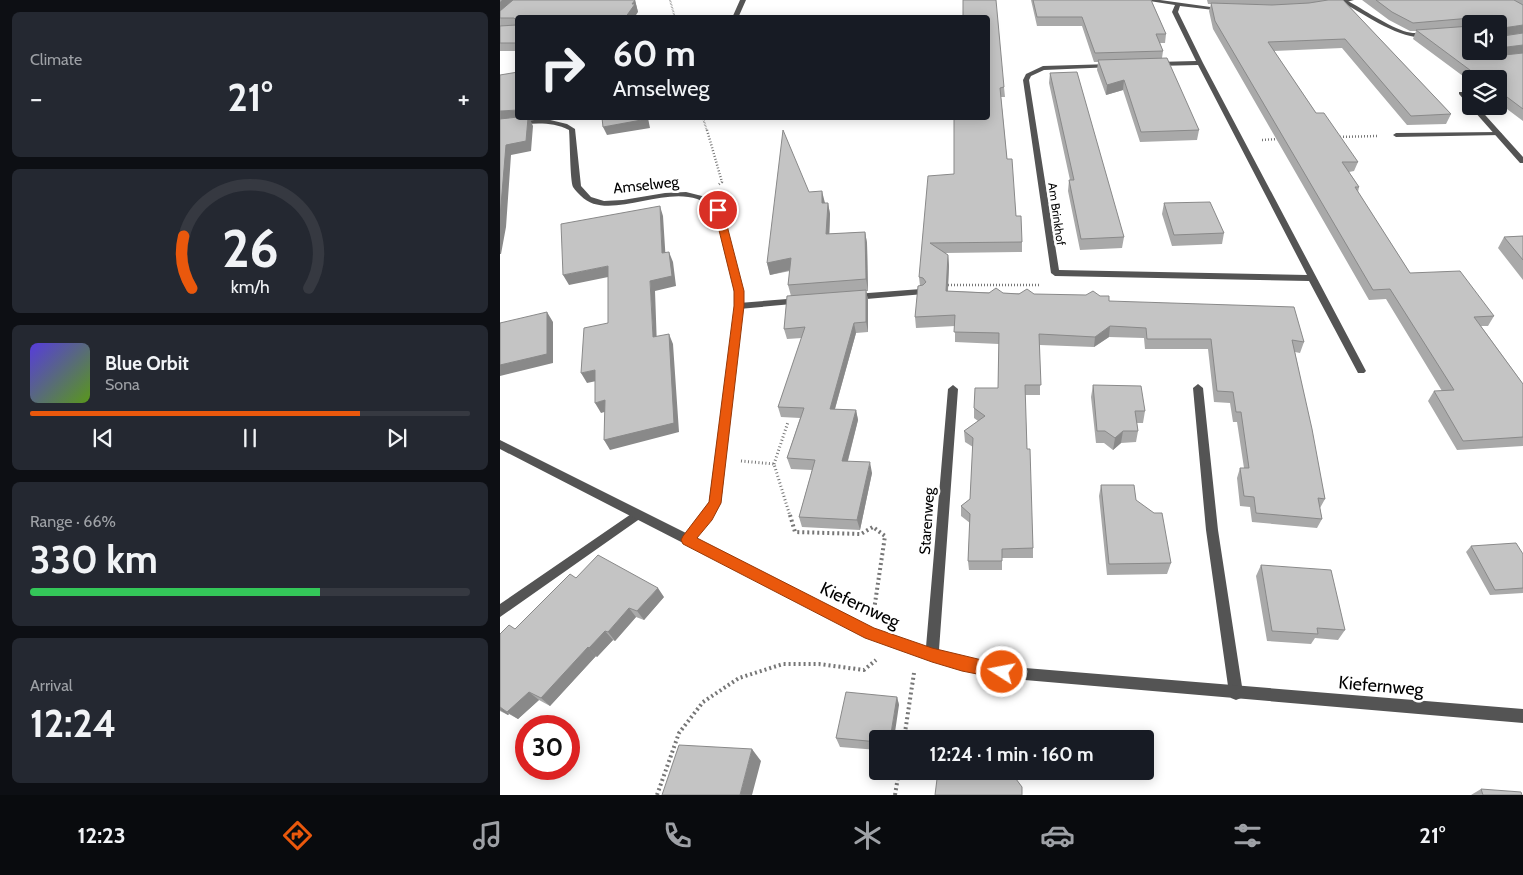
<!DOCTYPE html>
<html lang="en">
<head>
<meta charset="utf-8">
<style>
	body { margin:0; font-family:Cabin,sans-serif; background:#242831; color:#f1f3f6; height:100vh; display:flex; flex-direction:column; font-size:19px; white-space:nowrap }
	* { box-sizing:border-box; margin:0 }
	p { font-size:16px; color:#9ea1a6 }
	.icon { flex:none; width:28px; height:28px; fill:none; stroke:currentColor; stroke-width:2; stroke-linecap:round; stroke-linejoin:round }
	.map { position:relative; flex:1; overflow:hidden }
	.sheet { display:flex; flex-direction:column; gap:12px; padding:12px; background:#0d0f14; width:500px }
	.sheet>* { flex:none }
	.hud { position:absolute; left:15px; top:15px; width:475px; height:105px; border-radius:5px; box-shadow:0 2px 12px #0003; background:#171b24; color:#f1f3f6; overflow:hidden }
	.buttons { position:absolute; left:962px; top:15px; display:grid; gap:10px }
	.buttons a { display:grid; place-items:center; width:45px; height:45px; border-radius:5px; background:#171b24; box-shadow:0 2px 12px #0003; font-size:25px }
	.speed { position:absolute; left:15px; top:715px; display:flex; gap:10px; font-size:25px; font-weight:700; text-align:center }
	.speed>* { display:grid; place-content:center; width:65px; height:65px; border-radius:50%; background:#171b24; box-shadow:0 2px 12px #0003; line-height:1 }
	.speed .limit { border:8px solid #d22; background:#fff; color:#111 }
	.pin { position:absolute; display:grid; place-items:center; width:42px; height:42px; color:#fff; margin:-21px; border:2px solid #fff; border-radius:50%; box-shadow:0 1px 5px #0007 }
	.me { position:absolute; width:55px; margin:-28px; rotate:281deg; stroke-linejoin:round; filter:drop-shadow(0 0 4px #0008) }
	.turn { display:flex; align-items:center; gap:18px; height:105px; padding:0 15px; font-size:22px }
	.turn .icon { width:65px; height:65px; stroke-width:2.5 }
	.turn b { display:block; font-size:35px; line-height:42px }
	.big { font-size:38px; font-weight:800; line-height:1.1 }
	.sheet .card { flex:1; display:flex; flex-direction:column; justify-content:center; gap:8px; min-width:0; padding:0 18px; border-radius:8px; background:#242831 }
	.sheet .dial { align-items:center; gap:0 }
	.dial svg { height:130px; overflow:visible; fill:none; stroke:#363941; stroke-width:7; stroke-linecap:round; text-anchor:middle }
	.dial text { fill:#f1f3f6; stroke:none }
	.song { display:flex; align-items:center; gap:15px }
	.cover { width:60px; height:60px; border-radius:8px; background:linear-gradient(135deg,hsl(250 70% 55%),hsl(90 70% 35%)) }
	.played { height:5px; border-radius:2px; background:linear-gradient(90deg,#ea580c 75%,#363941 75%) }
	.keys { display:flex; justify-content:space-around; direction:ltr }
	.heat { display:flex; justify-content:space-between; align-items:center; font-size:28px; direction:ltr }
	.charge { height:8px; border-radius:4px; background:linear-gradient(90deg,#34c759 66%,#363941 0) }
	.trip { position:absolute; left:369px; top:730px; width:285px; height:50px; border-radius:5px; background:#171b24; box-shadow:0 2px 12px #0003; font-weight:800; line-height:50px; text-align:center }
	.tab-bar { display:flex; height:80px; justify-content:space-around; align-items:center; background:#090b0e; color:#9ea1a6 }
	.tab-bar .icon { width:35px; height:35px }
	.tab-bar .active { color:#ea580c }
	.tab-bar b { font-size:22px; color:#f1f3f6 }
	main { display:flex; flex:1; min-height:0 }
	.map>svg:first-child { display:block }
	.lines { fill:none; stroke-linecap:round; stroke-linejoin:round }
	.path-far3 { stroke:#767676; stroke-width:2; stroke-dasharray:0.5 1; stroke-linecap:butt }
	.path-far2 { stroke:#767676; stroke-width:2.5; stroke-dasharray:1 2; stroke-linecap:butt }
	.path-far1 { stroke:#767676; stroke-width:3; stroke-dasharray:1 2.5; stroke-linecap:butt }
	.path { stroke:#767676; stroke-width:4; stroke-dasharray:2 3; stroke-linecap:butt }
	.lane { fill:#545454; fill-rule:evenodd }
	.street { fill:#545454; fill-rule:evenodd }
	.wall { fill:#a9a9a9; fill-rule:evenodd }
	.shaded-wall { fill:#898989 }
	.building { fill:#c4c4c4; stroke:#898989 }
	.route { fill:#ea580c; stroke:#983908 }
	.labels { text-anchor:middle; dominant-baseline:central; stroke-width:5; stroke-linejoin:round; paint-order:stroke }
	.far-street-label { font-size:12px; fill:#000; stroke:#fff }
	.street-label { font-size:15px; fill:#000; stroke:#fff }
	.near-street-label { font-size:18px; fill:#000; stroke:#fff }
</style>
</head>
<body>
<main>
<section class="sheet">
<div class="card"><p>Climate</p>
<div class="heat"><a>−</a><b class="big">21°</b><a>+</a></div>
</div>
<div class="card dial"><svg viewBox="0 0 100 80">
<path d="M14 69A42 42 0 1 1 86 69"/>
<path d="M14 69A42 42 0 0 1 9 37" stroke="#ea580c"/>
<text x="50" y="56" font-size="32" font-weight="700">26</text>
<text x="50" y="72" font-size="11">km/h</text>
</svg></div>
<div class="card">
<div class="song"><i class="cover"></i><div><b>Blue Orbit</b><p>Sona</p></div></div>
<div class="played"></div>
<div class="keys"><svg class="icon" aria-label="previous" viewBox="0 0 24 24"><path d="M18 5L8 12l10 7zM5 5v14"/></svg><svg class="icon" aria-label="pause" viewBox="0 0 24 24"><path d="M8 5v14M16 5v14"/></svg><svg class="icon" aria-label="next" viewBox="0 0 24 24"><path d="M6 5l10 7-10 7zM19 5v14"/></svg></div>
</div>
<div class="card"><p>Range · 66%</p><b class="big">330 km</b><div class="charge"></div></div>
<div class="card"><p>Arrival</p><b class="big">12:24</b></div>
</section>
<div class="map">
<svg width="1023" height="795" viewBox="0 0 1023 795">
	<rect width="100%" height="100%" fill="#fff"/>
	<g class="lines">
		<path class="path-far3" d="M170,0L175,18
			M203,118L207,131"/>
		<path class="path-far2" d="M207,130L222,182L218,185
			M837,137L878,136
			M762,140L778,139
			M445,285H541"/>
		<path class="path-far1" d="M241,461L274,464L290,516
			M274,464L288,422"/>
		<path class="path" d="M290,515L295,532L361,534L373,527L385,536L374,610
			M404,739L414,673
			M157,795L179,733L203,702L239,678L283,664H319L364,670L376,660
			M395,795L399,771"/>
		<path class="lane" d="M240,0H246L238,18H232Z
			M842,0H846C863,9 889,27 907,32C914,34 924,32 930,35C909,46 862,13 842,2Z
			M999,132L1002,134L1001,135L896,137L893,135L896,133Z
			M421,289L424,290L425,292L424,294L355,300L351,297L355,294Z
			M300,298L304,301L303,303L239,309L235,306L239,303Z
			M698,384L703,388L718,530L743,693L741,698L736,700L731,698L729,693L706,530L693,388Z
			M137,510L141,512L143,515L141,518L0,617V604Z"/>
		<path class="street" d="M643,0H660L725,9L722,11L680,6L678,12L703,63L866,371L864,373H858L809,281L555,276L551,273L523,80L526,74L543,66L611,64L613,65V67L544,70L531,76L529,80L559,270L807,275L698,65L656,66L653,64L656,62L696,61L672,12L675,5Z
			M843,0H854L831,6L828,4Z
			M959,92H963L971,100V106H977L1023,157V163H1020L959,94Z
			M46,119L67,124L75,129L81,186L91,197L104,201L123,200L165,193L186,192L206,197L221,208L243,291V306L221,503L211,519L196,538L375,629L426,647L448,389L453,385L458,389L439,650L501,666L1023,709V723L501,678C455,669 411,655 366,637L0,449V440L186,533L209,502L235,306C235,286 229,269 224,250C222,240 218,216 213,209C179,174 110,226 81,196C79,194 75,190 73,187C70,180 70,141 69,130C47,119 23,125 0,127V123Z"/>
	</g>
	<path class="wall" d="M0,0H135L138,12L18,18V51H0Z
		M531,0H651L666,34L665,43H660L663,51L662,58L699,130L697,140L640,142L623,90L606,95L597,70L598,62H594L582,26H537Z
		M707,0H843L951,114L946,124L907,125L842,48L774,51L816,113L858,162L854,171L849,172L859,187L858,192L910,273L994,316L988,326H981L1023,384V446L957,450L928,401L934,391H942L886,299L869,300L713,29L709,11L711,4H708Z
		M862,0H1023V121L999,103V79H971V82L913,39L916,31H910L889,20ZM971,24H999V51H971Z
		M488,18L504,87L505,97H501L507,159L516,216L522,242V252L445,253L448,255L449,266L448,291L534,294L609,301L804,342L800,353L795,352L825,499L820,508L822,519L817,528L752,522L750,507L740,506L737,478L740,468H744L737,422H733L730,403L714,402L708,349H645L644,338L609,337L594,347L540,345V395H525L527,449L533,548V558H502V570H469L468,561L470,523L461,516V506L470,499L473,447L465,442L464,431L478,421L474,418V408L498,388L499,344L455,342V326L416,328L415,317L420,286L419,277L454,174Z
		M550,73L624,237L622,248L580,250L568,191L569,180H570L549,83Z
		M309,192L325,203H328L330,214L329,234L365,232L367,243L368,291H366L368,300V332L356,333L335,409L356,410L358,420L348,461L372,473L360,530L302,527L299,517L312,470L291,469L287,458L300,418L281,417L278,407L302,338L287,339L284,329L291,296L288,285L290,271L270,275L267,263Z
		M664,203L724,233L722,244L672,246L662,214Z
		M1023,236V280L998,248L1004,237Z
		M593,385L645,411L643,423H637L638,431L636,442L621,443L613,450L604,443H596L591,397Z
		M601,485L636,500L671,563L667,574L607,575L599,496Z
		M971,546L1023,554V593L990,595L966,552Z
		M761,565L845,630L838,640L815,638L811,644L767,641L756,576Z
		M164,597L144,620L136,617L115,641L113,640L97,657L96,656L50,706L39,700L18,719L9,714L8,715L0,711V634L15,629Z
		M397,697L399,705L378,739V750L340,747L336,738Z
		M981,789L1022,795H971Z"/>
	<path class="shaded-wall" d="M2,0H13L0,13V2Z
		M135,0L138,12L134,18H125L132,4Z
		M1023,25V33L999,36L1001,30L1003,28Z
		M971,32V40L961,43L966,33Z
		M1023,45V53L992,57L995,51H999V48Z
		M624,80L623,90L606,95L607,85Z
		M18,110V118H34L30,119L33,126L31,151L11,155L6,227L1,254H0V111Z
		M147,118H148L150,128L107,135L103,127Z
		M322,191L325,203H322Z
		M328,203L330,214L329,245L326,234Z
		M160,206L163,216L166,263L162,253Z
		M365,232L367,243L368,291L366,279Z
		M169,252L173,262L176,286L155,291L157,347L153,337L150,281Z
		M448,255L449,266L447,302L446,291Z
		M291,258L294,269L270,275L267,263Z
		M108,266L113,276L69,285L63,275Z
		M366,290L368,300V332L366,322Z
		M47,312L53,322V363L0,376V365Z
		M354,323L356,333L332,419L330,409Z
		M610,326L609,337L594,347L595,337Z
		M169,334L173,344L179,432L110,450L104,440Z
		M95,370L101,380L87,383L81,373Z
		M105,400L111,410L101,413L95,403Z
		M356,410L358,420L345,471L342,461Z
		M623,431L621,443L613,450L615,438Z
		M370,462L372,473L360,530L357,520Z
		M158,588L164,597L144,620L137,611Z
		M129,608L136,617L115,641L108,632Z
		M105,631L113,640L97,657L89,648Z
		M88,647L96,656L50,706L41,698Z
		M29,692L39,700L18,719L7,712Z
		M397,697L399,705L394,739H390Z
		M0,707L9,714L8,715L0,710Z
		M252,749L261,761L252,795H240Z"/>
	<path class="building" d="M13,0H135L132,4H135L125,18H18V43H0V26L16,25V20L14,18H0V11Z
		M463,0H496L504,87L500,88L507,159H512L516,216H521L522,242L430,243L448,255L446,291L489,293L496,288L503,293L519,294L527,289L534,294L586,295L593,291L600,296H609V301L794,307L804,342L792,340L812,429L825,499L818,498L822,519L756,513L754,497L744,496L740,468H749L741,412H736L733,392L717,391L711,339H647L646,328L610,326L595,337L539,334L541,385H525L527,449H530L533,548L502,549V561H468L470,514L461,506L470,499L473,438L464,431L485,416L474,408L475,388H498L499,333L454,332L455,315L415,317L418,286L423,285L426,282L423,278L419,277L428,176L454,174V118H488V18H463Z
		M533,0H651L666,34H656L663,51L595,53L582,17H537Z
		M828,0H843L951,114L911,116L845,39L768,42L816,113H824L858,162H842L859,187H855L910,273L960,271L994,316L974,317L1023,384V437L963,441L934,391L954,390L890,289L873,290L715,21L711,3L772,5L809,3Z
		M876,0H1014L1023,5V25L1003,28L1001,30L1003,36L1023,33V45L999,48V24H974L976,22V20L971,18L913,23L892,12Z
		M971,26V32L966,33L965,35L971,40V51H988L995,56L1023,53V109L999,91V79H982L916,30Z
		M667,58L699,130L641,132L624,80L607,85L598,60Z
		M18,72V110L0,111V75Z
		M577,72L624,237L581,239L569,180H574L550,73Z
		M18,117L28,118L26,141L6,145L0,217V119Z
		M102,118H147V119L103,127Z
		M283,130L309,192L322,191V203H328L326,234L365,232L366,279L288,285L291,258L267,263Z
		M710,202L724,233L674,235L664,203Z
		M160,206L162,253L169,252L172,276L150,281L153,337L169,334L174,423L104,440L105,400L95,403V370L81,373L84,328L108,323V266L63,275L61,224Z
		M1023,236V260L1004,237Z
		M366,290V322L354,323L330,409L356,410L342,461L370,462L357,520L299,517L315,460L287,458L304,408L278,407L305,327L284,329L287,296Z
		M47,312V354L0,365V323Z
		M593,385L641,386L645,411H635L638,431H623L615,438L605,431H597Z
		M601,485H634L636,500L654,513H662L671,563L609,564Z
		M1016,543L1023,554V588L995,590L971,546Z
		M98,555L158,588L137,611L129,608L108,632L105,631L89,648L88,647L41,698L29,692L7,712L0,707V634L9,625L15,629L70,574L76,578Z
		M761,565L831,570L845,630L817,628L818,634L772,631Z
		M346,692L397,697L390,739H378V742L336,738Z
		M179,745L252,749L240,795H162Z
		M438,771H516V779L522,787V795H435Z
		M981,789L1021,792L1022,795H983Z"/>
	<path class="route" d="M218,207L223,210L244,291V306L221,503L212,520L197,538L374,628L432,648L507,666L509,672L507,677L502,679L462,671L432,662L365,638L183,544L181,540L183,536L209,502L234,306V291L214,210Z"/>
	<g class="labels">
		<g class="far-street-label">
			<text transform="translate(557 214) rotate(82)">Am Brinkhof</text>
		</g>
		<g class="street-label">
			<text transform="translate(146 185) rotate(-6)">Amselweg</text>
			<text transform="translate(427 521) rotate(-86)">Starenweg</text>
		</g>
		<g class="near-street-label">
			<text transform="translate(360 605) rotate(25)">Kiefernweg</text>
			<text transform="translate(881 686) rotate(5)">Kiefernweg</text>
		</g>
	</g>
</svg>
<div class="buttons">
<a><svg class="icon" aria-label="sound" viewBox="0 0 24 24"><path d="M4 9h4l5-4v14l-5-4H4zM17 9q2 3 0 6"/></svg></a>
<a><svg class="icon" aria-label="layers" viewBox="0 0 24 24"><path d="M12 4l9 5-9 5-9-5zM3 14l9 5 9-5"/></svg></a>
</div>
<div class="speed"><div class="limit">30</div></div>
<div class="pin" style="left:218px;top:210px;background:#d93025"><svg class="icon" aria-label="arrive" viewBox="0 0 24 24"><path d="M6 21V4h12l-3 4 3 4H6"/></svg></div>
<svg class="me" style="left:502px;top:672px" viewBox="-20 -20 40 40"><circle r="17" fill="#ea580c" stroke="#fff" stroke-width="3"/><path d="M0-11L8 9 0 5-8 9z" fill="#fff"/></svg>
<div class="trip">12:24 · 1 min · 160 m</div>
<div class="hud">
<div class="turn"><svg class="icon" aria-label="right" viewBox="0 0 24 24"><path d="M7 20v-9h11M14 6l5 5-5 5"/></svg><div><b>60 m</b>Amselweg</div></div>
</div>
</div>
</main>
<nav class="tab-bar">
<b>12:23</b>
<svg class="icon active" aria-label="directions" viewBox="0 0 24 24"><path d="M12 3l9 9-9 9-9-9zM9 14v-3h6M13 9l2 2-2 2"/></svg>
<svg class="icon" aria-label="music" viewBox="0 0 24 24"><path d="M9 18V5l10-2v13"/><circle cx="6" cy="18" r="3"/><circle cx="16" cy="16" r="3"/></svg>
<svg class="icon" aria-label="phone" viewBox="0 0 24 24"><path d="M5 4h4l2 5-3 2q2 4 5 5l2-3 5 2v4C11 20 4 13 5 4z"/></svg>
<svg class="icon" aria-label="climate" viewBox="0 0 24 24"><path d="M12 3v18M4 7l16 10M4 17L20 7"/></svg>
<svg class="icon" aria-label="car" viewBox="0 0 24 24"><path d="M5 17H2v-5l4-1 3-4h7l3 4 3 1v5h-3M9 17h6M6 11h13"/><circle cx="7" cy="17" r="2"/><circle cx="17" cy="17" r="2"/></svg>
<svg class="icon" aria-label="filters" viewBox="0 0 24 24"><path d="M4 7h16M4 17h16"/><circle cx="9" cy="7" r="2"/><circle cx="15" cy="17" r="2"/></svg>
<b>21°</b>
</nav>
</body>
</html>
